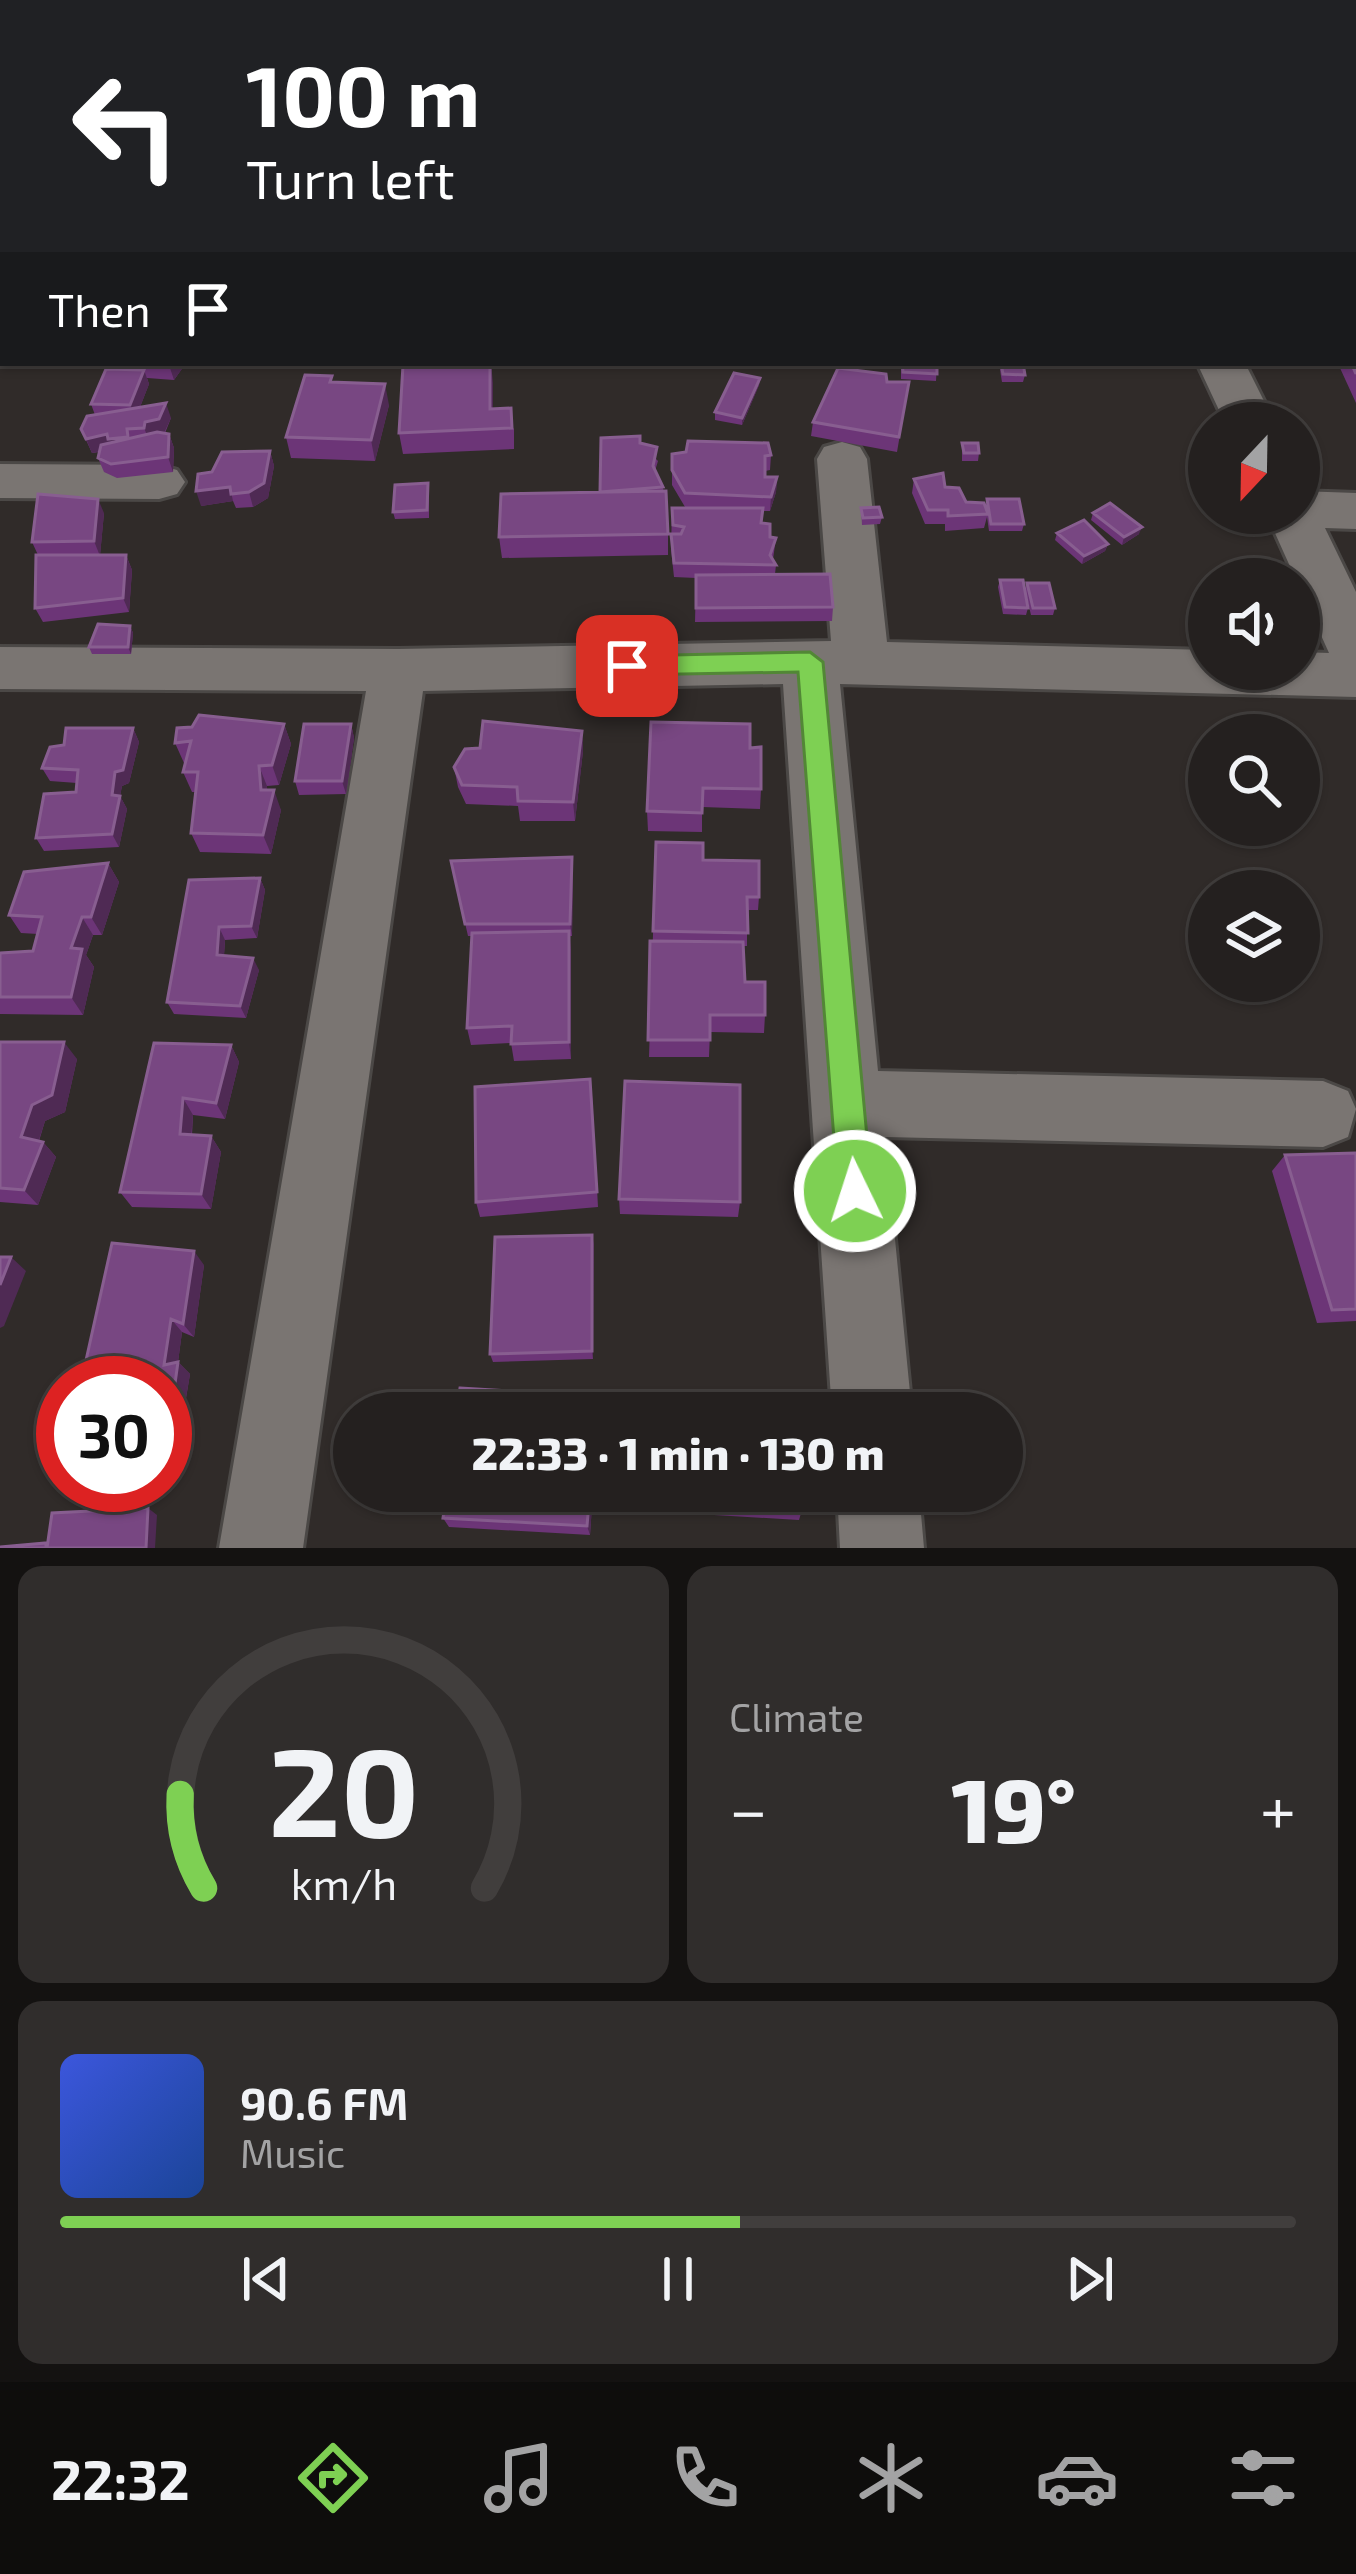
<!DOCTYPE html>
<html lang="en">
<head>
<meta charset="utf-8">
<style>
	body { margin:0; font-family:"Exo 2",sans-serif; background:#302d2c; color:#f1f3f6; height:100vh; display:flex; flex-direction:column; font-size:45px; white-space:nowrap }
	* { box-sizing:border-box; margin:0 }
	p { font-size:39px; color:#a3a3a4 }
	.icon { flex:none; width:66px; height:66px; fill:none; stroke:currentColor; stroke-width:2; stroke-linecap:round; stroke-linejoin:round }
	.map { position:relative; height:1548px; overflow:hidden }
	.side { display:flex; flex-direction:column; gap:18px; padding:18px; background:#141211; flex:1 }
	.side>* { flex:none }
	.banner { position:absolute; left:0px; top:0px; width:1356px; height:366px; box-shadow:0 3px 9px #0004,0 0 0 3px #413e3d; background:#202124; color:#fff; overflow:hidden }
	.needle { width:78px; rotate:202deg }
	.tools { position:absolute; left:1188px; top:402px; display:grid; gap:24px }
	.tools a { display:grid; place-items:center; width:132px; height:132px; border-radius:50%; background:#24201f; box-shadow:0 3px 9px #0004,0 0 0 3px #413e3d; font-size:60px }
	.speed { position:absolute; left:36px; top:1356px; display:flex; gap:24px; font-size:60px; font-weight:700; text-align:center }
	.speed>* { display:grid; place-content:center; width:156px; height:156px; border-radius:50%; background:#24201f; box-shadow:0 3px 9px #0004,0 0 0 3px #413e3d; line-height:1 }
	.speed .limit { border:18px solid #d22; background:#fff; color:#111 }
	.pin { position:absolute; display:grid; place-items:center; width:102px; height:102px; color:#fff; margin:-51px; border-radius:24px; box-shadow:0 6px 18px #0006 }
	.me { position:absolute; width:132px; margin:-66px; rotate:356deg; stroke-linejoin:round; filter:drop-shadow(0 0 9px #0008) }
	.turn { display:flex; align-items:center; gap:42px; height:252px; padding:0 48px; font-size:54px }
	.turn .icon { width:156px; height:156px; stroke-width:2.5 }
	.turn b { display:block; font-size:84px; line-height:102px }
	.then { display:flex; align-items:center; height:114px; padding:0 48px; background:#0003; gap:24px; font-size:45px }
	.big { font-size:90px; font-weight:800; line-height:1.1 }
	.side .widget { flex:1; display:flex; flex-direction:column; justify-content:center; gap:18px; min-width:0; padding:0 42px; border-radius:24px; background:#302d2c }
	.side .dial { align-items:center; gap:0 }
	.dial svg { height:312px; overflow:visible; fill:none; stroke:#413e3d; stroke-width:7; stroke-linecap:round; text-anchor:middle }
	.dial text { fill:#f1f3f6; stroke:none }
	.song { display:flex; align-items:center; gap:36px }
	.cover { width:144px; height:144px; border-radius:18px; background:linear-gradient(135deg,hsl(230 70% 55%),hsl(220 70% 35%)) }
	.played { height:12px; border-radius:6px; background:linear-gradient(90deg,#7ed053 55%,#413e3d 55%) }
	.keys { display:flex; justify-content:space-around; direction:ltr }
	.heat { display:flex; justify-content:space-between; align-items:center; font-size:66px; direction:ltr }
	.side .tiles { flex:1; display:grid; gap:18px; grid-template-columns:1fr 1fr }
	.widget:last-child { grid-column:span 2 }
	.trip { position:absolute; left:333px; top:1392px; width:690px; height:120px; border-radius:60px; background:#24201f; box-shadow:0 3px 9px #0004,0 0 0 3px #413e3d; font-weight:800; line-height:120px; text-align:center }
	.dock { display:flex; height:192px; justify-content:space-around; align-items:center; background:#0e0d0c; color:#a3a3a4 }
	.dock .icon { width:84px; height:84px }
	.dock .selected { color:#7ed053 }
	.dock b { font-size:54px; color:#f1f3f6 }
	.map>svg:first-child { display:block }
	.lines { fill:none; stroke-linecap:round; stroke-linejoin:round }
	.minor-casing { stroke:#4b4846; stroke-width:6 }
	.minor { fill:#7a7572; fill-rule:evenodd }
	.wall { fill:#6c3577 }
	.shaded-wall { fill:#4f2a54 }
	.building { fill:#784782; stroke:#885e90; stroke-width:3 }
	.route { fill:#7ed053; stroke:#528736; stroke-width:3 }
</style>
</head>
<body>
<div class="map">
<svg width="1356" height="1548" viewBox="0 0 1356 1548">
	<rect width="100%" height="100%" fill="#302b29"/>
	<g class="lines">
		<defs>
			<path id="minor" d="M818,0H854V3H818Z
				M0,35H3V57H0Z
				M0,110H3V134H0Z
				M0,271H3V299H0Z
				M1353,274H1356V302H1353Z
				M1197,363H1245L1275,423H1225Z
				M842,442L860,447L867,459L887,642L1209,650V669H1299V652L1329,653L1266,513H1299V491L1356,493V529L1325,528L1356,592V697L840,684L878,1071L1323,1081L1348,1091L1356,1109L1348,1137L1323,1147L885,1137L912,1413H832L783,684L423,691L303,1548H219L366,691L0,689V647L398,649L831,641L817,459L824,447Z
				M0,464L159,465L177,470L185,482L177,494L159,499L0,498Z
				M837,1491H919L924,1548H840Z"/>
		</defs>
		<use href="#minor" class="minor-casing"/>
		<use href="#minor" class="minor"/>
	</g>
	<path class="wall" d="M148,0H214L213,3H149Z
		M426,0H462V3H426Z
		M941,0H995V3H942Z
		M1161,0H1189L1188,3H1162Z
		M1356,353V403L1340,368L1342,363H1351Z
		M113,363H186L174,380L147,378L149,384L140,407L171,418L165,433L169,434L174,448L173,472L117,478L104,472L98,458L99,452L92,453L81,429L95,415L91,404L115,369Z
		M491,363L493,408L514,429V449L403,454L399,433Z
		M901,363H937L936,381L901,379Z
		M1001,363L1025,375L1023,382H1002L1000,370Z
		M760,378L759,385L742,425L715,420V412Z
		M333,382L389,405L375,461L291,458L286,437Z
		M887,382H909L897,452L811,436L813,422Z
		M640,443L658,461L655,471L663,487L668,534V555L502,558L499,537L600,492Z
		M962,443L979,453L978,461H962Z
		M270,451L274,466L268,498L253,507L236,508L233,501L201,506L212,472Z
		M672,454L771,455L770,470L765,471V477H777L776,492L770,511H763L762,523L770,537L776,538L773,559L776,565L775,574L833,607L832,621L695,622L696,578L674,577L671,549L672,508H709L685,507L672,485Z
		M914,479L945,487L966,502L986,506L987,499L1024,524L1022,531H989L987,517L984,528L945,531V524H925L912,493Z
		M429,491V518L395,519L393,512Z
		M861,508L882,517L880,524L862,525Z
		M104,513L100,555H126L132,570L129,612L43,622L35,608L38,555L32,542Z
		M1093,513L1139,534L1122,545L1091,520Z
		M1057,533L1108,544L1105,551L1082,564L1055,540Z
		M1000,580L1028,608L1026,615L1003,614L998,587Z
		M1027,583L1055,608L1053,615H1031L1025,590Z
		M130,626L133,633L131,654H92L89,647Z
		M284,724L291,744L279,785L267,786V790L281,810L271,854L200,852L191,833L196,792H192L183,772L186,763H184L175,743Z
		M351,724L354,738L346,794L299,795L295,781Z
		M133,728L139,742L129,783L122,786L120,796L127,809L119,847L44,851L36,838L76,792L77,783L50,781L42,768L64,745Z
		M582,731L583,751L575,821H520L518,806L466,804L458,787L454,767L480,748Z
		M750,748L761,789L760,809L702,807V832L648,831L647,811Z
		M656,842L759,897L758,910H747V946H743L745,982L765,1015L764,1033L710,1032L709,1057H649Z
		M451,861L573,870L572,936H570L571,1059L514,1061L511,1043L471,1045L467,1028L472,936H468Z
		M108,863L119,882L102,935H93L86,955L94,967L83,1015L0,1014V953L33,951L38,934L21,933L9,915Z
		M260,878L265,890L257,938L225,940L224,956L259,970L246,1018L174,1014L167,1002L189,880Z
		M0,1042L77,1059L65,1112L45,1121L39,1141L43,1142L56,1157L38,1205L0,1202Z
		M154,1043L231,1045L239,1062L225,1119L193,1115L192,1135L211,1136L221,1152L211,1209L132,1207L120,1192Z
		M592,1095L598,1207L480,1217L476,1202Z
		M1356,1153V1321L1317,1323L1272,1171L1285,1155Z
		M619,1199L740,1202L738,1217L620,1214Z
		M592,1235L593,1359L493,1362L490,1354Z
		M204,1265L194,1337L182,1332L178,1362L190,1374L183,1416H175L171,1447H165V1383H81Z
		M447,1491H593L590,1535L449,1527L443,1518Z
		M612,1500L802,1510L799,1520L614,1509Z"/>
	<path class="shaded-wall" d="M110,0H143L142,3H109Z
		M235,0H270L244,3H236Z
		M3,157V183L0,188V163Z
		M171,363H186L174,380L169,365Z
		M491,363L493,383V430L490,409Z
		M144,370L149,384L135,420L130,405Z
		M760,378L759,385L742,425V418Z
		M385,384L389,405L375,461L371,440Z
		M166,403L171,418L164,433L150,442L144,428L145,422Z
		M127,429L132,444L92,453L86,439Z
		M169,434L174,448L173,472L168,457Z
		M270,451L274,466L268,498L253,507L249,492Z
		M777,477L776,492L770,511L771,497Z
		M230,487L233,501L201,506L196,491Z
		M98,499L104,513L100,556L94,541Z
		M1142,527L1139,534L1122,545L1124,537Z
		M1108,544L1105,551L1082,564L1084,556Z
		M126,555L132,570L129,612L123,598Z
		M130,626L133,633L131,654L128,647Z
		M284,724L291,744L279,785L272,765Z
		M351,724L354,738L346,794L342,781Z
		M133,728L139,742L129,783L122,786L120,796L127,809L119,847L112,834V795L115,772Z
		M582,731L583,751L575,821L573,802Z
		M259,766L267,786L268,810L261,790Z
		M274,790L281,810L271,854L263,835Z
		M572,857L573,870L572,936L570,924Z
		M108,863L119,882L102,935L91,917Z
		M260,878L265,890L257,938L251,926Z
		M82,917L93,935L86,955L94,967L83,1015L71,997V948Z
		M219,927L225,940L223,967L217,955Z
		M569,931L571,949V1059L569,1042Z
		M253,958L259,970L246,1018L240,1006Z
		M64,1042L77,1059L65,1112L45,1121L35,1152L21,1137L32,1105Z
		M231,1045L239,1062L225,1119L216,1103Z
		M183,1098L193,1115L190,1150L180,1134Z
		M211,1136L221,1152L211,1209L201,1194Z
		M43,1142L56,1157L38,1205L24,1190Z
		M592,1235L594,1244L593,1359L592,1351Z
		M194,1251L204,1265L194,1337L183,1324Z
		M11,1257L26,1271L4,1326L0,1328V1285Z
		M171,1319L182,1332L176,1377L164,1365Z
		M178,1362L190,1374L183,1416L172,1405Z
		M165,1407L175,1416L171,1447L165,1442Z
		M590,1491H593L590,1535L587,1526Z
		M148,1508L157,1515L155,1548H146Z"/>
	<path class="building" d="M0,0H17L16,3H3V28H0Z
		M24,0H64L62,3H21Z
		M72,0H112L109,3H70Z
		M385,0H419V3H384Z
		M614,0H648V3H614Z
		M773,0H807V3H773Z
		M948,0H995L949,2Z
		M1300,0H1340L1342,3H1302Z
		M1043,1H1077V3H1044Z
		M0,67H3V97H0Z
		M0,143H3V157L0,163Z
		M1353,353H1356V374L1351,363H1353Z
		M459,363H490V409L511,408L512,428L399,433L403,365Z
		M902,363H937V374L903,372Z
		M1001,363H1023L1025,375L1003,374Z
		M838,368L886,374L887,382H909L899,437L813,422Z
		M106,369L144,370L130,405L91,404Z
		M734,373L760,378L742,418L715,412Z
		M305,375L332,376L330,382L385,384L371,440L286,437Z
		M166,403L159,419L145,422L144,428L127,429L128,437L108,439L107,434L86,439L81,429L87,416Z
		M157,432L169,434L168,457L111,464L98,458L101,445Z
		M640,436V443L657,447L653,466L663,487L600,492L601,438Z
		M688,441L768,443L771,455L765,456V477H777L771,497L685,493L672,470V454L686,452Z
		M962,443H978L979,453H964Z
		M270,451L264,483L249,492L231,494L230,487L196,491L198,474L212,472L222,452Z
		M943,473L945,487L959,488L966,502L984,503L988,514L948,516V510H928L914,479Z
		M428,483L427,510L393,512L395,485Z
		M666,491L668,534L499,537L501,494Z
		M38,494L98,499L94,541L32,542Z
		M987,499H1019L1024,524H991Z
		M1110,503L1142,527L1124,537L1093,513Z
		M879,507L882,517L863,518L861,508Z
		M672,508H763L761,523L770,524V537L776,538L770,555L776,565L674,563L671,534H681L684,527L673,525Z
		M1084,520L1108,544L1084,556L1057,533Z
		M36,555H126L123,598L35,608Z
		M830,574L833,607L696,608V575Z
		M1000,580H1023L1028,608L1005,607Z
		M1027,583H1049L1055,608H1033Z
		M98,624L130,626L128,647H89Z
		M199,715L284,724L272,765L259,766L261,790H274L263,835L191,833L198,772H183L191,741L175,743L177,728L192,727Z
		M483,721L582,731L573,802L518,801L517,787L462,785L454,767L465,749L480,748Z
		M651,722L750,724V748L761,747V789L703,788L702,813L647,811Z
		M304,724H351L342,781H295Z
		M66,728H133L123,770L115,772L112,795L120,796L112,834L36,838L44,794L76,792L78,770L42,768L50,747L64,745Z
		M656,842L703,843V860L759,861V897H747L748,933L653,931Z
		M572,857L570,924H465L451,861Z
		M108,863L91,917H82L71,948L82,949L71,997H0V953L33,951L42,917L9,915L24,872Z
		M260,878L251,926L219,927L217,955L253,958L240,1006L167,1002L189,880Z
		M569,931V1042L511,1044L512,1026L467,1028L472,933Z
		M650,941L743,942L745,982H765V1015H710V1040H648Z
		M0,1042H64L52,1095L32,1105L21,1137L43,1142L24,1190L0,1188Z
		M154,1043L231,1045L216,1103L183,1098L180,1134L211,1136L201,1194L120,1192Z
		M590,1079L597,1192L476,1202L475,1087Z
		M625,1081L740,1085V1202L619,1199Z
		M1356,1153V1309L1332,1310L1285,1155Z
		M592,1235V1351L490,1354L495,1237Z
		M112,1243L194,1251L183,1324L171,1319L164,1365L178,1362L172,1405H165V1383H81Z
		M0,1257H11L0,1285Z
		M460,1388L597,1396L596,1413H457Z
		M620,1393L802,1403V1413H618Z
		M387,1406L420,1407L419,1413H386Z
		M447,1491H590L587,1526L443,1518Z
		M613,1491H802V1510L612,1500Z
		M148,1508L146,1548H47L52,1513Z
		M46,1543V1548H0V1547Z"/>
	<path class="route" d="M810,652L823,662L872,1191L867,1203L855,1207L843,1203L838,1191L798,672L627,675L614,666L627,656Z"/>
</svg>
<div class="tools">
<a><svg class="needle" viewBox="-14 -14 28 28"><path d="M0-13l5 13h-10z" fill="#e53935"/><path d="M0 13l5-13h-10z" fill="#a3a3a4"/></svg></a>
<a><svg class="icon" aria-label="sound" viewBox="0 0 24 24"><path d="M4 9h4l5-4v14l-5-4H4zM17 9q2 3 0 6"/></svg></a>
<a><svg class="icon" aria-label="search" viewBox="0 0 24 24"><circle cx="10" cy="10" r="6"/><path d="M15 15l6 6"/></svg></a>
<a><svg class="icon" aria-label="layers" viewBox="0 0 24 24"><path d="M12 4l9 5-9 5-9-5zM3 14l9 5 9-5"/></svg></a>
</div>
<div class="speed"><div class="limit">30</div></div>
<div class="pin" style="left:627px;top:666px;background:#d93025"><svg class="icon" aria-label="arrive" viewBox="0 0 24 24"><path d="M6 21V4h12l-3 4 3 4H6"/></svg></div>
<svg class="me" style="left:855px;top:1191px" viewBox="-20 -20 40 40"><circle r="17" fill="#7ed053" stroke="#fff" stroke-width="3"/><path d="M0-11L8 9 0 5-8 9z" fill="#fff"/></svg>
<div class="trip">22:33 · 1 min · 130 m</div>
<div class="banner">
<div class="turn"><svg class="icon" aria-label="left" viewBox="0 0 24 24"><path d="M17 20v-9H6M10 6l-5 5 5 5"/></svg><div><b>100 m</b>Turn left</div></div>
<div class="then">Then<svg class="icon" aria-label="arrive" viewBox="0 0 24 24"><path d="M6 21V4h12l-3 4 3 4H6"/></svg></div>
</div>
</div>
<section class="side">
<div class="tiles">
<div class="widget dial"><svg viewBox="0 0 100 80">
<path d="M14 69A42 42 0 1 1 86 69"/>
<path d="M14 69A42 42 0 0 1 8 45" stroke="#7ed053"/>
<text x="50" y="56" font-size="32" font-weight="700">20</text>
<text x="50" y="72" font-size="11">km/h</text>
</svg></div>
<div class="widget"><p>Climate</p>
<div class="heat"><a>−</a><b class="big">19°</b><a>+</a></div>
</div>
<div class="widget">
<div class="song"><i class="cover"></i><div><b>90.6 FM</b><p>Music</p></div></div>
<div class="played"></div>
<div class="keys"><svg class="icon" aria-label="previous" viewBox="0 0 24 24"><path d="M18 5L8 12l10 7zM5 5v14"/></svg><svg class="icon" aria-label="pause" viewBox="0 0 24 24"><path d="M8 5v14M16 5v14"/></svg><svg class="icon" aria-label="next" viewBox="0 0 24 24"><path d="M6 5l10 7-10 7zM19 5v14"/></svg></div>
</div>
</div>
</section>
<nav class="dock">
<b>22:32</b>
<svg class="icon selected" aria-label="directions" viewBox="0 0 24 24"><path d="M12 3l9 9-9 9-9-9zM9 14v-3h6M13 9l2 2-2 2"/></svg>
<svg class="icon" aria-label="music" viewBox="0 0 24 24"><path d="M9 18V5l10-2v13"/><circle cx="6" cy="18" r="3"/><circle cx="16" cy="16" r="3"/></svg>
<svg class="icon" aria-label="phone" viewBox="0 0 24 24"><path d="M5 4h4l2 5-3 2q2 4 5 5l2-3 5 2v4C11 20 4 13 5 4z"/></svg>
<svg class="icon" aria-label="climate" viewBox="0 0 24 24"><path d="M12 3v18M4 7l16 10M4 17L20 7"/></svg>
<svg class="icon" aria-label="car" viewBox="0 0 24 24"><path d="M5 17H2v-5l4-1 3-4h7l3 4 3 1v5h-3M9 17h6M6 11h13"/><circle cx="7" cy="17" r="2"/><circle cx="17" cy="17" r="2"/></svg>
<svg class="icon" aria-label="filters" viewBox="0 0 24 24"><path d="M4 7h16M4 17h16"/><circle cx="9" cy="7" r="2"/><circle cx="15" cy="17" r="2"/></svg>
</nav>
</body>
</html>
